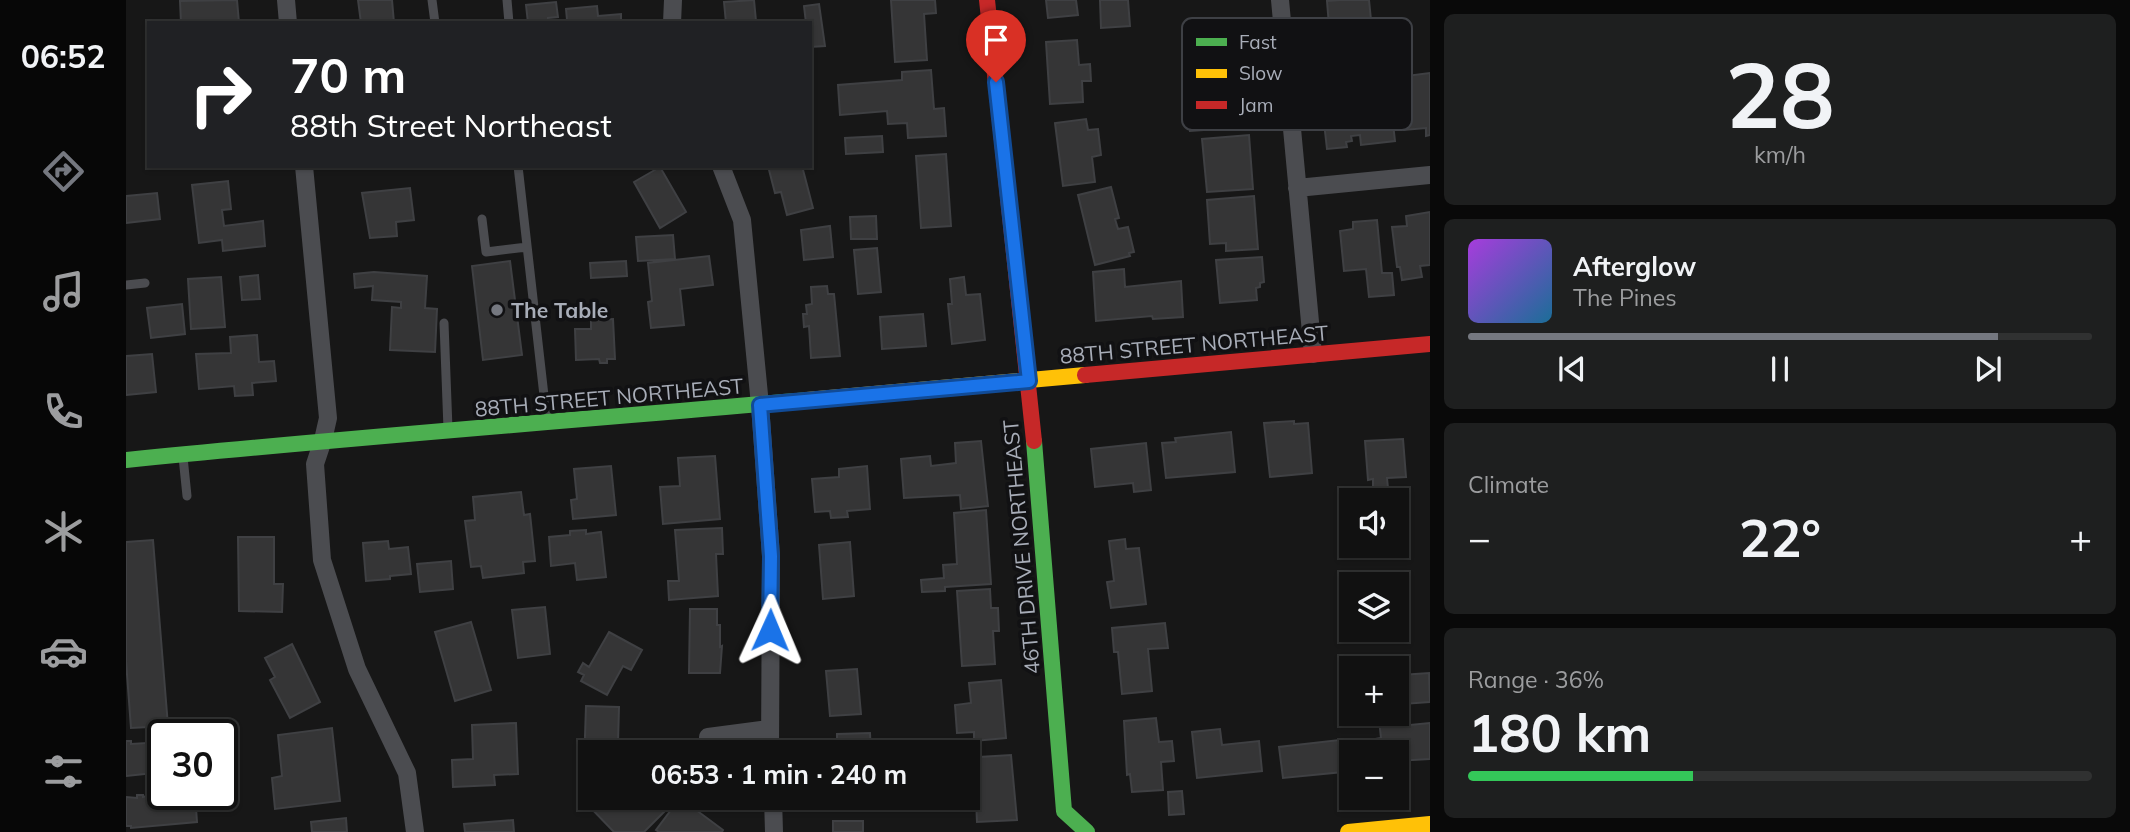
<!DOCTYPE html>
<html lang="en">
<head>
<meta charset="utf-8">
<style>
	body { margin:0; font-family:Mulish,sans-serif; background:#1e1f1f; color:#f1f3f6; height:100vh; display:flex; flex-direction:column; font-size:26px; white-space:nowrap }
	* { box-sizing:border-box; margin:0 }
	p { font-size:23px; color:#9c9d9f }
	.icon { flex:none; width:38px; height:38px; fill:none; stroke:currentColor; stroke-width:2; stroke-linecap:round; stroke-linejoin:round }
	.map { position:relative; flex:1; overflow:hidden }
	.drawer { display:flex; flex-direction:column; gap:14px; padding:14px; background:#090909; width:700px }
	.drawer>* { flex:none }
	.top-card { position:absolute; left:21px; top:21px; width:665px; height:147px; border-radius:0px; box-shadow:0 2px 5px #0004,0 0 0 2px #303131; background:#202124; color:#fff; overflow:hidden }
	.tools { position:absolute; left:1213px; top:488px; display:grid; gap:14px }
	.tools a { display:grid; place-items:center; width:70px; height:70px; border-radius:0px; background:#111; box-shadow:0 2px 5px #0004,0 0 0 2px #303131; font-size:35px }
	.speed { position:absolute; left:21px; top:719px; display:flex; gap:14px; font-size:35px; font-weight:700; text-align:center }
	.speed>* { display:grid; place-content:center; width:91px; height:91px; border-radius:50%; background:#111; box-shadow:0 2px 5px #0004,0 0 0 2px #303131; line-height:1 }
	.speed .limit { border:4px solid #111; border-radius:10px; background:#fff; color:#111 }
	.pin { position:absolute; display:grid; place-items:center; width:60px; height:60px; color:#fff; margin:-72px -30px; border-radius:50% 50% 50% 0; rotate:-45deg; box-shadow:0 0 7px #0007 }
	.pin .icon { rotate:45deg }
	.me { position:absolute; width:77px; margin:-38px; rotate:1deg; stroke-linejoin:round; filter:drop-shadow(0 0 5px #0008) }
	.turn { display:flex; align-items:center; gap:24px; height:147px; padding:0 28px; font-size:32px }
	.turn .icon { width:91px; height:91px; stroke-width:2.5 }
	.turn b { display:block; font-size:49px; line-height:60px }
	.big { font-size:52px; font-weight:700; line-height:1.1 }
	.drawer .tile { flex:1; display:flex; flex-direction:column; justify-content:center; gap:10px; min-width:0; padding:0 24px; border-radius:10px; background:#1e1f1f }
	.drawer .dial { align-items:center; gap:0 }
	.dial b { font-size:91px; line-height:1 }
	.song { display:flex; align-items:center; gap:21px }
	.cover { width:84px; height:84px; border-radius:10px; background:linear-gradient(135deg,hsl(280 70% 55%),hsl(200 70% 35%)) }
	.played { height:7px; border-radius:4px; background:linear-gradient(90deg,#757880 85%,#303131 85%) }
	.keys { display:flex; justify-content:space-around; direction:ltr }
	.heat { display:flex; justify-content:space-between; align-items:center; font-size:38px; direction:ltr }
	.charge { height:10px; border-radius:5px; background:linear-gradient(90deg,#34c759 36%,#303131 0) }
	.trip { position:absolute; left:452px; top:740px; width:402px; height:70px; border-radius:0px; background:#111; box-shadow:0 2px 5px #0004,0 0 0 2px #303131; font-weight:700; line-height:70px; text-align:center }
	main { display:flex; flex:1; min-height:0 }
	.tabs { display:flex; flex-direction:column; width:126px; justify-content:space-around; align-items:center; background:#070707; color:#9c9d9f }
	.tabs .icon { width:49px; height:49px }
	.tabs .selected { color:#757880 }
	.tabs b { font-size:32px; color:#f1f3f6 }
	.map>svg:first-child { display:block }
	.building { fill:#353536; stroke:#3f4043; stroke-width:2 }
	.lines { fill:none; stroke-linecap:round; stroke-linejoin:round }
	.lane { stroke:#4b4c50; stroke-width:9 }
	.street { stroke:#4b4c50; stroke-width:18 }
	.fast { stroke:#4caf50; stroke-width:16 }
	.slow { stroke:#ffc107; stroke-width:16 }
	.jam { stroke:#c62828; stroke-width:16 }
	.route-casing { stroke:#114b97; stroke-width:18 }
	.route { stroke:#1a73e8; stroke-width:12 }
	.poi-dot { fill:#757880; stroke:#111113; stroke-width:2.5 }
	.labels { text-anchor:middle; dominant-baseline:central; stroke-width:7; stroke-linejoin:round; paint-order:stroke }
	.poi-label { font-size:21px; font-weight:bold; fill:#a8adb8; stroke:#111113; text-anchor:start }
	.street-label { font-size:21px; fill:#a8adb8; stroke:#111113 }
	.key { fill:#111113; stroke:#3e4045; stroke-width:2 }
	.key-label { font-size:19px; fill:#a8adb8 }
</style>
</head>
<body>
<main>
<nav class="tabs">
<b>06:52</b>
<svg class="icon selected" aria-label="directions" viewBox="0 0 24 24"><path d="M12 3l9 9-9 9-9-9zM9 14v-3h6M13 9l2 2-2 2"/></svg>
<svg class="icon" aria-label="music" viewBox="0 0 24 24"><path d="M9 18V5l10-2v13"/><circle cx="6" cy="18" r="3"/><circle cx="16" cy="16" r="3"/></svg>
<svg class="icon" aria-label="phone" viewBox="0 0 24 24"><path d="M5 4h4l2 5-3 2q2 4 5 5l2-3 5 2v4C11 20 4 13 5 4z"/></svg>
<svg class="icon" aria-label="climate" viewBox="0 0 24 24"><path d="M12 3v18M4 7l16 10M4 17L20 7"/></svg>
<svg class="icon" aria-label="car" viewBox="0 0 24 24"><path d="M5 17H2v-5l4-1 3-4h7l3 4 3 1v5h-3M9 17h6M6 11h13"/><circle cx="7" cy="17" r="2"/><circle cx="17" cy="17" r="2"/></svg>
<svg class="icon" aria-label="filters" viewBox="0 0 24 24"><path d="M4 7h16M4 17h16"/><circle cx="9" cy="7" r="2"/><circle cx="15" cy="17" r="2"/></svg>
</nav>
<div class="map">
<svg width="1304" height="832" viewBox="0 0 1304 832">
	<rect width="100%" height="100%" fill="#171717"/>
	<path class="building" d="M111,0L113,23H55L54,1Z
		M232,0H266L268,23H235Z
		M628,0L630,21L641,20V23H600L598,2Z
		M765,0H809L810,13L798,14L801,60L769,62Z
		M920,0H950L952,15L922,18Z
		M974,0H1002L1004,26L975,28Z
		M1214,0H1243L1248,50L1201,55L1199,29L1213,28L1212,25L1203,26L1201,1Z
		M430,2L432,17L422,18V23H402L400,5Z
		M693,4L699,46L684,47V23H680L678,6Z
		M471,6L472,16L495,14V23H429L428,21L441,20L440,9Z
		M951,40L953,65L964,64L965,81H956L957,102L924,104L920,42Z
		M805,70L808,109L818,108L820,136L782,138L781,123L762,124L761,111L714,115L712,85L776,80V72Z
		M1304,73V135L1300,136V128L1278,130L1272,77Z
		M1099,96L1100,99L1115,98L1116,115H1120L1121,127L1064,131L1062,99Z
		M1264,97L1269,141L1235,145L1234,135L1225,136L1226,141L1220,142L1221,147L1201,149L1196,105Z
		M960,119L962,130L972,129L975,155L966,157L969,182L937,186L929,123Z
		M1123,135L1127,189L1081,192L1076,139Z
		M756,136L757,152L720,154L719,138Z
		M820,154L825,226L795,228L790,156Z
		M642,166H676L687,208L661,215L655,192L649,193Z
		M534,167L560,212L534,228L508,182Z
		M102,181L105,209L96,210L98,226L137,221L139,246L97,251L96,240L73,243L66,185Z
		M985,187L993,218L989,219L992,229L1002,227L1008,252L1003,253L1004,256L969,265L952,195Z
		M284,188L288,220L270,222L271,236L244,238L236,193Z
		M31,193L34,219L0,223V196Z
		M1128,196L1132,249L1100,251V243L1084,244L1081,200Z
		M1304,212V265L1294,266L1296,277L1276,280L1274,267H1271L1266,227L1281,226L1280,216Z
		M750,216L751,239H725L724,217Z
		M1251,220L1256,273H1266L1268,295L1243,297L1240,269L1218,271L1214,231L1227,229V222Z
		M704,226L707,257L678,260L675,230Z
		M547,235L549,259L512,261L510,237Z
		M751,248L755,292L732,294L728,250Z
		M583,256L587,285L554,289L558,325L525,328L522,302L526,301L522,263Z
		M1136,257L1138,282L1134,283V287L1130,288L1131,300L1094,303L1090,260Z
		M384,261L396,355L357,360L346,266Z
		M500,261L501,276L465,278L464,263Z
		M998,269L999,287L1055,281L1057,317L1027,319L1026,316L970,321L967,272Z
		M248,272L301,276L299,308L311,309L309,352L264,350L266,307L275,308V302L246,300L247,286L229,288L228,274Z
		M132,275L134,299L116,300L114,277Z
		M95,277L99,327L65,329L62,279Z
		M838,277L840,295L854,294L859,340L826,344L822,304H826L824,279Z
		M701,286L702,294H708L714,356L685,358L683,326L678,327L677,314H681L680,305L686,304L685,287Z
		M56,304L59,334L25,338L21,308Z
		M797,314L800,346L756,349L754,317Z
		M487,319L489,359H481V363H474L473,359L450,360L449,329H465V320Z
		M131,335L133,362L148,361L150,381L126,383L127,395L109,396L108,386L73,389L70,354L105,353L104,337Z
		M26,354L30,392L0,395V356Z
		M1168,421V424L1182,423L1186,473L1144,477L1138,423Z
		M1105,432L1109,472L1040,478L1036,443L1050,442L1049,438Z
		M1277,439L1280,477L1261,478L1262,488L1247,489V479L1242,480L1239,441Z
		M855,441L862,506L835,509L834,495L778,498L775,459L804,456L805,466L830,463L829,443Z
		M1020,443L1025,490L1008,492L1007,483L969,487L965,449Z
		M589,456L594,519L537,524L534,487L554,486L552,458Z
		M485,466L490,515L447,519L445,500L451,499L448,469Z
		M741,466L744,509L721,511L722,517L705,518L704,511L689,512L686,479L713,477V469Z
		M395,492L398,515L404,514L409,561L397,562L398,573L357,578L355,566L345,567L339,521L349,520L347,497Z
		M860,510L865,584L819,587V591L796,592L795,580L818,578L817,565L831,564L828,513Z
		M596,528L597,554H590L592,596L543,600L542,581H553L549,530Z
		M460,530V534L475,532L480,577L451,580L449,563L425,566L423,537L444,535V531Z
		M112,537H148V584H157L156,612L113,611Z
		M999,539L1000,549L1013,548L1020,604L985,608L981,582L988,581L983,541Z
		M27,540L42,726L5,728L0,661V542Z
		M262,541L263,549L282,547L285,574L264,576V579L240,581L237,543Z
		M724,542L728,596L697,599L693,545Z
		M325,561L327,589L294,592L291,564Z
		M864,589L865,608H872L873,631H867L869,664L836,666L831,591Z
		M419,607L424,654L392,658L386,610Z
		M564,609H591V625H594V647L596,646L594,673H563Z
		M345,622L365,690L329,701L309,632Z
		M1039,623L1042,648L1022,649L1026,691L996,694L992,652H988L986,628Z
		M483,632L516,650L505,670L497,666L481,695L455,681L458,675L452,672L457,663L463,667Z
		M166,644L194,702L164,718L144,680L149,677L139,658Z
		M731,669L735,714L704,716L700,671Z
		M1303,673L1304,702L1277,704L1275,675Z
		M875,680L880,738L848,741V732L831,733L829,705L845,703L843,683Z
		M460,706L493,707L492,743H498L497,752H464V766H458Z
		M1283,717L1284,725L1304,723V759L1270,761V752H1238L1237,741L1255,738L1253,720Z
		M1030,718L1033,742L1046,741L1048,761L1035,762L1037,790L1006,792L1004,774L1001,775L998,721Z
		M390,723L392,774L368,775L369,785L327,787L326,760L347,759L346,725Z
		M206,728L214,801L149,809L146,778L156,776L152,735Z
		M1094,729L1096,745L1133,741L1136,771L1071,778L1066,732Z
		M744,733L745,752H711V734Z
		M1213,740L1217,772L1157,778L1153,747Z
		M0,741H5V744L37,742V772L0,776Z
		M885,755L891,820L851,822L850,800L844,801L843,781H854L853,757Z
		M1056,791L1058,814L1043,815L1042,792Z
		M33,793H37L40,796L69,794L71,822L5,828V826H0V797L11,798V795H17V797Z
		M464,797L501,798L498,801L507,810L519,798H526L539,811L518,832H488L459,802Z
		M554,798L597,830L596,832H533L530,830Z
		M220,818L221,832H186L185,822Z
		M387,820L388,832H339L338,824Z
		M707,821H737V832H707Z"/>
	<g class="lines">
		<path class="lane" d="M306,0L309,23
			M381,0L383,23
			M392,166L421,422
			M356,219L360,252L401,247
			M0,285L19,283
			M318,323L322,429
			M57,457L61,496"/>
		<path class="street" d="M160,0L162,23
			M1154,0L1187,354
			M546,23L547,0
			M178,166L202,418L197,440L189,464L196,560L231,669L281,773L289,832
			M595,166L616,220L634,405L645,556L644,752
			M1171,188L1304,175
			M582,737L643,729
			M647,798L648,832"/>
		<path class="fast" d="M908,441L938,811L961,832
			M0,460C227,437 454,420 681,400"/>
		<path class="slow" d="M681,400L959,375
			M1222,832L1304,824"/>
		<path class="jam" d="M861,0L908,441
			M959,375L1304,344"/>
	</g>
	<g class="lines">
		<defs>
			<path id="route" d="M644,630L645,556L634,405L903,381L870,82"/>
		</defs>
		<use href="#route" class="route-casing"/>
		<use href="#route" class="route"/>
	</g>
	<circle class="poi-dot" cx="371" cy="310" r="7"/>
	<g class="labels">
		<g class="poi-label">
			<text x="385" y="310">The Table</text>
		</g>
		<g class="street-label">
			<text transform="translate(1068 344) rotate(-5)">88TH STREET NORTHEAST</text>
			<text transform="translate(483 397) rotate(-5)">88TH STREET NORTHEAST</text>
			<text transform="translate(895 547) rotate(-95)">46TH DRIVE NORTHEAST</text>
		</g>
	</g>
	<rect x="1056" y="18" width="230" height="112" rx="10" class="key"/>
	<rect x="1070" y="38" width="31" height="8" fill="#4caf50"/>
	<rect x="1070" y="69" width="31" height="9" fill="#ffc107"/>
	<rect x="1070" y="101" width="31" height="8" fill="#c62828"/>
	<g class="key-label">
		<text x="1113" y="49">Fast</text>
		<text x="1113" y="80">Slow</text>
		<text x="1113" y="112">Jam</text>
	</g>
</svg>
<div class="tools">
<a><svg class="icon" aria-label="sound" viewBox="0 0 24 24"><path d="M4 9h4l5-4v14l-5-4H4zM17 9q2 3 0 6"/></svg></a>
<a><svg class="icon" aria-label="layers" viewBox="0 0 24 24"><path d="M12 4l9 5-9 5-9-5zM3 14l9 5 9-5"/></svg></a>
<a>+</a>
<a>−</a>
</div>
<div class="speed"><div class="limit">30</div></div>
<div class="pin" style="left:870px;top:82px;background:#d93025"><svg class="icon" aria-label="arrive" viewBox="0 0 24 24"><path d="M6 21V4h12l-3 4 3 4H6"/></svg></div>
<svg class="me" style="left:644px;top:630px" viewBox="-20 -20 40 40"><path d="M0-17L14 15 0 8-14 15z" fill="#1a73e8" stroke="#fff" stroke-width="4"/></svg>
<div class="trip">06:53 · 1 min · 240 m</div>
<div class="top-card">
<div class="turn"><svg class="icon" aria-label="right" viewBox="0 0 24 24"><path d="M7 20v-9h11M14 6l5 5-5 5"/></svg><div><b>70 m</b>88th Street Northeast</div></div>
</div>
</div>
<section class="drawer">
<div class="tile dial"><b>28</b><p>km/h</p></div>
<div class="tile">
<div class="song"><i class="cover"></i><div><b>Afterglow</b><p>The Pines</p></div></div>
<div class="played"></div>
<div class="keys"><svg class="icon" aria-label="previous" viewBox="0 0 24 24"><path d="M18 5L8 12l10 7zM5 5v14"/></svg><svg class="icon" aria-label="pause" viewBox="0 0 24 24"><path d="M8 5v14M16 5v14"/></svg><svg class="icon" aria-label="next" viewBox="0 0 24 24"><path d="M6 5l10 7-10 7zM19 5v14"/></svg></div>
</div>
<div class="tile"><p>Climate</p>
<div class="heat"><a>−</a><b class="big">22°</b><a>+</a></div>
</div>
<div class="tile"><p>Range · 36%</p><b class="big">180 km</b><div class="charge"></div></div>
</section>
</main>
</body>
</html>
